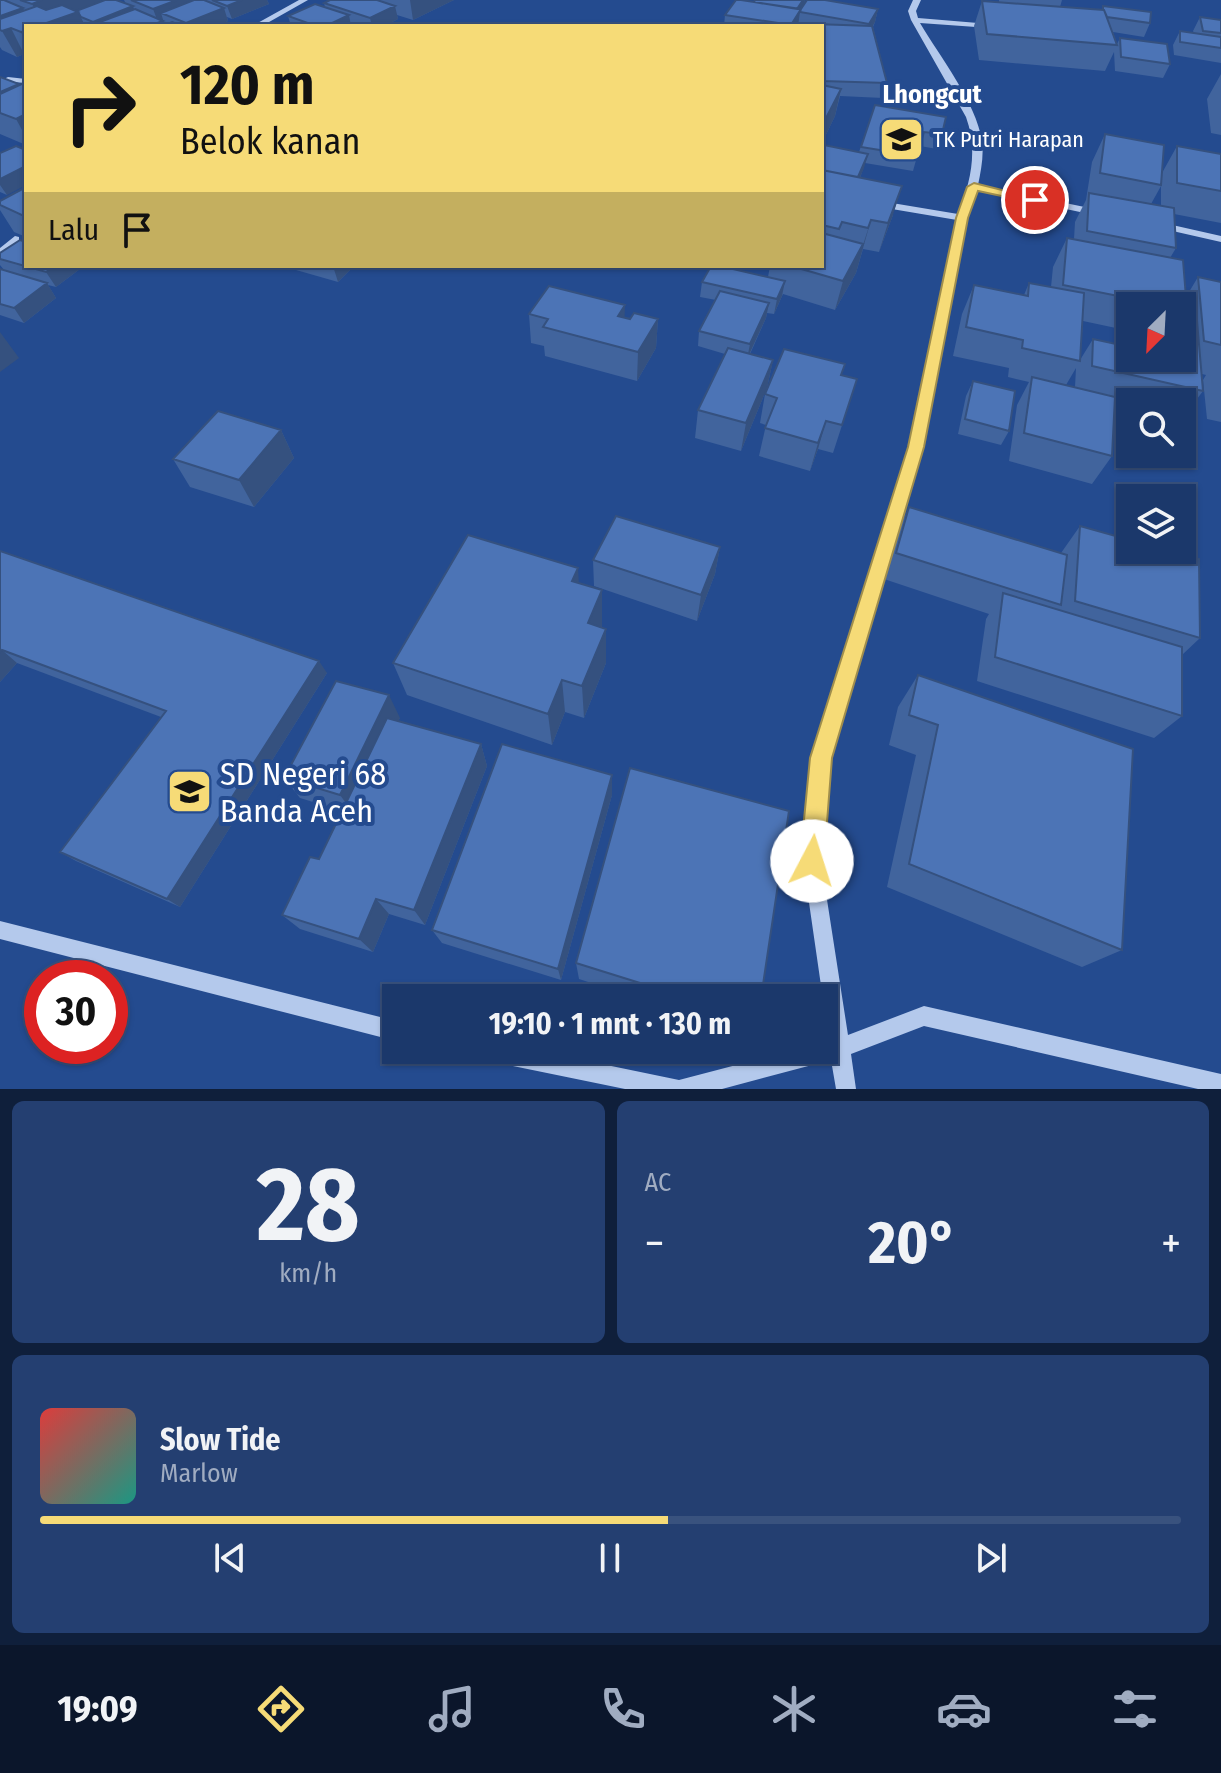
<!DOCTYPE html>
<html lang="id">
<head>
<meta charset="utf-8">
<style>
	body { margin:0; font-family:"Fira Sans Condensed",sans-serif; background:#243f71; color:#f1f3f6; height:100vh; display:flex; flex-direction:column; font-size:30px; white-space:nowrap }
	* { box-sizing:border-box; margin:0 }
	p { font-size:26px; color:#a0acc1 }
	.icon { flex:none; width:44px; height:44px; fill:none; stroke:currentColor; stroke-width:2; stroke-linecap:round; stroke-linejoin:round }
	.map { position:relative; height:1089px; overflow:hidden }
	.details { display:flex; flex-direction:column; gap:12px; padding:12px; background:#0f1f3b; flex:1 }
	.details>* { flex:none }
	.top-card { position:absolute; left:24px; top:24px; width:800px; height:244px; border-radius:0px; box-shadow:0 2px 6px #0004,0 0 0 2px #39527e; background:#f6db77; color:#111; overflow:hidden }
	.needle { width:52px; rotate:204deg }
	.tools { position:absolute; left:1116px; top:292px; display:grid; gap:16px }
	.tools a { display:grid; place-items:center; width:80px; height:80px; border-radius:0px; background:#1b386b; box-shadow:0 2px 6px #0004,0 0 0 2px #39527e; font-size:40px }
	.speed { position:absolute; left:24px; top:960px; display:flex; gap:16px; font-size:40px; font-weight:700; text-align:center }
	.speed>* { display:grid; place-content:center; width:104px; height:104px; border-radius:50%; background:#1b386b; box-shadow:0 2px 6px #0004,0 0 0 2px #39527e; line-height:1 }
	.speed .limit { border:12px solid #d22; background:#fff; color:#111 }
	.pin { position:absolute; display:grid; place-items:center; width:68px; height:68px; color:#fff; margin:-34px; border:4px solid #fff; border-radius:50%; box-shadow:0 2px 8px #0007 }
	.me { position:absolute; width:88px; margin:-44px; rotate:5deg; stroke-linejoin:round; filter:drop-shadow(0 0 6px #0008) }
	.turn { display:flex; align-items:center; gap:28px; height:168px; padding:0 24px; font-size:36px }
	.turn .icon { width:104px; height:104px; stroke-width:2.5 }
	.turn b { display:block; font-size:56px; line-height:68px }
	.then { display:flex; align-items:center; height:76px; padding:0 24px; background:#0003; gap:16px; font-size:30px }
	.big { font-size:60px; font-weight:700; line-height:1.1 }
	.details .widget { flex:1; display:flex; flex-direction:column; justify-content:center; gap:12px; min-width:0; padding:0 28px; border-radius:12px; background:#243f71 }
	.details .dial { align-items:center; gap:0 }
	.dial b { font-size:104px; line-height:1 }
	.song { display:flex; align-items:center; gap:24px }
	.cover { width:96px; height:96px; border-radius:12px; background:linear-gradient(135deg,hsl(0 70% 55%),hsl(170 70% 35%)) }
	.played { height:8px; border-radius:4px; background:linear-gradient(90deg,#f6db77 55%,#39527e 55%) }
	.keys { display:flex; justify-content:space-around; direction:ltr }
	.heat { display:flex; justify-content:space-between; align-items:center; font-size:44px; direction:ltr }
	.details .tiles { flex:1; display:grid; gap:12px; grid-template-columns:1fr 1fr }
	.widget:last-child { grid-column:span 2 }
	.trip { position:absolute; left:382px; top:984px; width:456px; height:80px; border-radius:0px; background:#1b386b; box-shadow:0 2px 6px #0004,0 0 0 2px #39527e; font-weight:700; line-height:80px; text-align:center }
	.tabs { display:flex; height:128px; justify-content:space-around; align-items:center; background:#0b162b; color:#a0acc1 }
	.tabs .icon { width:56px; height:56px }
	.tabs .current { color:#f6db77 }
	.tabs b { font-size:36px; color:#f1f3f6 }
	.map>svg:first-child { display:block }
	.lines { fill:none; stroke-linecap:round; stroke-linejoin:round }
	.minor { fill:#b4c9ec; fill-rule:evenodd }
	.wall { fill:#41649d; fill-rule:evenodd }
	.shaded-wall { fill:#35517f }
	.building { fill:#4c74b6; stroke:#35517f; stroke-width:2 }
	.route { fill:#f6db77; stroke:#a08e4d; stroke-width:2 }
	.labels { text-anchor:middle; dominant-baseline:central; stroke-width:8; stroke-linejoin:round; paint-order:stroke }
	.far-poi-label { font-size:22px; fill:#fff; stroke:#244b8f; text-anchor:start }
	.far-quarter-label { font-size:26px; font-weight:bold; fill:#fff; stroke:#244b8f }
	.near-poi-label { font-size:32px; fill:#fff; stroke:#244b8f; text-anchor:start }
</style>
</head>
<body>
<div class="map">
<svg width="1221" height="1089" viewBox="0 0 1221 1089">
	<rect width="100%" height="100%" fill="#244b8f"/>
	<g class="lines">
		<path class="minor" d="M299,0H308L262,26H252Z
			M913,0H921L916,11L918,18L990,24L994,26L990,28L920,23C940,57 976,102 982,141C984,155 981,171 978,185L1099,210L1104,213L1099,216L976,190L967,218L922,447L829,758L821,861L848,1035L924,1006L1221,1074V1089H1198L924,1026L851,1054L856,1089H836L831,1060L722,1089H625L483,1060L476,1057L473,1050H534L679,1080L793,1050H824V1042L829,1041L803,861L813,758L910,447L957,220L880,207L875,204L880,201L958,214C971,181 978,151 966,117L911,20L908,11Z
			M8,77L26,79V83L12,82L0,86V81Z
			M1159,222L1221,236V242L1155,227V223Z
			M15,236L19,237V241L0,257V248Z
			M0,921L396,1021V1041L0,939Z"/>
	</g>
	<path class="wall" d="M0,0H101V1L126,4L124,0H267L269,4L232,19L227,17L228,21L217,26H26V55L24,54L17,57L2,50L0,47Z
		M330,0H454L413,20L397,15L398,19L384,26H358L351,24V26H291L288,16L325,7L324,3Z
		M755,0H805L804,4L878,9L875,22L873,27L887,83L883,98L840,96L835,116L822,143V26H724L725,15L754,2Z
		M999,0H1062L1060,7L1102,10L1103,6L1150,23L1144,37L1113,32L1117,44L1120,38L1170,64L1163,78L1115,71L1114,52L1105,71L979,60L974,26L982,1L999,2Z
		M1200,17L1221,20V63L1174,55L1173,45L1180,31L1194,33L1193,31Z
		M1221,74V135L1211,133L1207,99Z
		M0,77L19,84V85L26,82V145L0,134Z
		M875,105L942,134L937,149L920,146L913,171L865,163L860,178L893,215L879,252L863,249L856,273L835,310L783,294L774,314L767,313L766,318L750,354L773,360L767,388L741,451L695,438L698,410L725,354L698,346L699,331L716,300L700,297L702,282L768,277L770,266H822V149L859,152Z
		M1105,134L1162,173L1177,146L1221,154V223L1174,214L1176,248L1170,258L1186,297L1198,277L1221,282V422L1207,419L1203,380L1206,375L1202,374L1203,391L1182,419V402H1130V407L1115,404L1112,456L1092,484L1009,461L1017,405L1029,382L1008,377L1009,368L953,356L962,314L974,285L1024,295L1029,283L1051,287L1053,267L1067,238L1074,239L1075,222L1086,200L1092,162ZM1161,186V206L1151,204ZM1130,306H1182V358L1093,339L1080,360L1083,321L1130,331ZM1076,368L1075,387L1066,385Z
		M0,153L7,195L0,192Z
		M26,187V237L14,232L0,210V201Z
		M0,253L26,266H78L80,269L56,287L48,285L56,298L24,323L0,315V269L4,270L0,265Z
		M282,266H354L338,282Z
		M529,314L658,319L656,348L637,381L545,356L544,346L531,343Z
		M842,375L857,379L833,453L818,449L810,471L759,456L766,425L760,423L765,394Z
		M973,381L1009,431L1001,445L958,434L966,396Z
		M281,430L294,458L254,507L190,487L173,459Z
		M909,507L1061,553L1080,526L1200,638L1182,655V716L1154,738L977,681L986,619L989,614L884,579L897,534Z
		M720,547L715,574L697,621L594,586L593,560Z
		M0,551L327,673L180,907L76,861L60,852L161,717L17,663L0,682Z
		M578,583L602,626V628L606,629V663L584,718L565,712L552,745L407,695L393,663Z
		M918,675L1122,950L1082,967L887,887L916,755L889,745L898,707Z
		M400,718L398,721L481,744L487,766L425,925L389,914L373,952L300,929L282,915L319,859L342,811L300,798L284,778Z
		M612,795L561,980L442,943L432,930Z
		M576,963L761,998H637L579,979Z"/>
	<path class="shaded-wall" d="M42,0H101L103,5L80,15L85,26H38L43,24L32,4Z
		M177,0H195L161,13L165,26H149L158,22L153,9Z
		M242,0H267L269,4L232,19L227,6Z
		M410,0H454L413,20Z
		M803,0H805L803,10L800,12L798,26H791L794,13Z
		M133,6L138,20L94,26L93,22Z
		M395,6L398,19L384,26H372L370,18Z
		M23,8L32,26H26V43L21,32L11,28L24,54L17,57L2,31L0,30V16Z
		M224,8L228,21L217,26H188L186,23Z
		M878,9L875,22L866,38L869,24Z
		M349,15L351,26H326Z
		M19,84L26,97V137L16,119L0,113V92Z
		M841,89L835,116L822,143V132L824,122Z
		M868,154L864,168L852,196L856,181Z
		M26,166V185L7,195L0,185V179Z
		M902,186L893,215L879,252L888,223Z
		M871,220L856,273L835,310L843,281L863,245Z
		M54,266H78L80,269L56,287L46,272Z
		M333,266H354L338,282Z
		M785,281L782,296L774,314L777,299Z
		M47,283L56,298L24,323L14,308Z
		M769,303L766,318L747,359L750,344Z
		M625,305L624,334L618,316Z
		M658,319L656,348L637,381L638,352Z
		M0,332L19,358L0,372Z
		M773,360L767,388L741,451L746,423Z
		M826,421L818,449L810,471L818,443Z
		M281,430L294,458L254,507L239,480Z
		M720,547L715,574L697,621L701,595Z
		M578,568L580,604L572,581Z
		M602,590V626L589,658L588,623Z
		M606,629V663L584,718L582,686Z
		M2,650L17,663L0,682V652Z
		M319,661L327,673L180,907L167,899Z
		M562,680L565,712L552,745L548,714Z
		M389,695L400,718L354,814L340,795Z
		M481,744L487,766L425,925L414,910Z
		M612,775V795L561,980L558,969Z
		M376,899L389,914L373,952L359,939Z"/>
	<path class="building" d="M0,0H4L23,8L0,16Z
		M20,0H42L32,4Z
		M105,0H116L133,6L93,22L81,17L78,12L76,11Z
		M131,0H177L153,9Z
		M194,0H204L224,8L186,23L161,13Z
		M212,0H242L227,6Z
		M330,0H377L395,6L370,18L324,3Z
		M736,0H741L801,9L791,25L725,15Z
		M755,0H803L797,9L754,2Z
		M807,0H825L878,9L869,24L800,12L801,9Z
		M982,1L1104,10L1117,45L987,34Z
		M315,4L349,15L326,26H316L288,16Z
		M62,5L78,12L38,26H26V31L21,32L11,28L2,31L0,30V19L37,6L46,10Z
		M1103,6L1151,12L1150,23L1107,17L1104,10H1103Z
		M135,9L163,21L149,26H89Z
		M1200,17L1221,20V33L1203,31Z
		M172,22L182,26H163Z
		M814,24L872,26L887,83L823,81L822,72V26H815Z
		M1180,31L1221,37V48L1180,42Z
		M1120,38L1167,44L1170,64L1121,57Z
		M0,77L19,84L0,92Z
		M26,82V114L16,119L0,113V94Z
		M822,85L841,89L824,122H822Z
		M875,105L946,117L942,134L924,132L917,156L861,147Z
		M1105,134L1164,145L1161,185L1100,173Z
		M824,145L868,154L858,177L822,170V149Z
		M16,146L26,150V166L0,179V153Z
		M1177,146L1221,154V191L1177,183Z
		M822,170L902,186L888,223L871,220L868,228L842,222L839,229L822,225Z
		M26,187V217L0,205V201Z
		M1089,193L1174,208L1176,248L1087,231Z
		M822,233L863,244L843,281L791,266H822Z
		M1067,238L1183,260L1187,310L1182,309V306H1168L1063,285Z
		M20,240L26,242V266H54L46,272L0,259V253Z
		M711,266H720L785,281L777,299L702,282Z
		M0,269L47,283L14,308L0,304Z
		M1198,277L1221,282V345L1204,341Z
		M1029,283L1084,293L1080,361L1022,348L1023,340L966,327L974,285L1028,296Z
		M549,286L625,305L618,316L630,319L634,313L658,319L638,352L543,327L548,319L529,314Z
		M720,291L769,303L750,344L699,331Z
		M1182,318L1197,321L1203,391L1092,366L1093,339L1130,347V358H1182Z
		M728,348L773,360L746,423L698,410Z
		M784,349L845,364L841,375L857,379L842,425L826,421L818,443L765,428L777,398L765,394Z
		M1032,377L1115,397L1112,456L1024,433Z
		M973,381L1015,391L1009,431L965,419Z
		M218,411L281,430L239,480L173,459Z
		M909,507L1067,555L1061,605L896,553Z
		M616,516L720,547L701,595L593,560Z
		M1080,526L1130,540V550H1168L1199,559L1200,638L1075,601Z
		M468,535L578,568L572,581L602,590L588,623L606,629L582,686L562,680L548,714L393,663Z
		M0,551L319,661L167,899L60,852L166,711L2,650L0,652Z
		M1003,593L1182,647V716L995,657Z
		M918,675L1133,749L1122,950L909,864L938,725L909,715Z
		M336,681L389,695L340,795L284,778Z
		M387,718L481,744L414,910L376,899L359,939L282,915L310,857L319,859Z
		M502,744L612,775L558,969L432,930Z
		M630,768L789,811L761,998H688L576,963Z"/>
	<path class="route" d="M974,183L1042,200L1035,203L978,191L968,218L924,447L832,758L824,861L820,870L812,873L804,870L800,861L810,758L908,447L956,218L967,187Z"/>
	<defs>
		<symbol id="school-square" viewBox="-11 -11 22 22"><rect x="-9" y="-9" width="18" height="18" rx="4" fill="#f6db77" stroke="#244b8f"/><path d="M0-5L7-2L0 1L-7-2ZM-4 1L0 2.5L4 1V4Q0 6-4 4Z" fill="#111"/></symbol>
	</defs>
	<g fill-rule="evenodd">
		<use href="#school-square" x="876" y="114" width="51" height="51"/>
		<use href="#school-square" x="164" y="766" width="51" height="51"/>
	</g>
	<g class="labels">
		<g class="far-poi-label">
			<text x="933" y="139">TK Putri Harapan</text>
		</g>
		<g class="far-quarter-label">
			<text x="932" y="94">Lhongcut</text>
		</g>
		<g class="near-poi-label">
			<text x="220" y="774">SD Negeri 68<tspan x="220" dy="37">Banda Aceh</tspan></text>
		</g>
	</g>
</svg>
<div class="tools">
<a><svg class="needle" viewBox="-14 -14 28 28"><path d="M0-13l5 13h-10z" fill="#e53935"/><path d="M0 13l5-13h-10z" fill="#a0acc1"/></svg></a>
<a><svg class="icon" aria-label="search" viewBox="0 0 24 24"><circle cx="10" cy="10" r="6"/><path d="M15 15l6 6"/></svg></a>
<a><svg class="icon" aria-label="layers" viewBox="0 0 24 24"><path d="M12 4l9 5-9 5-9-5zM3 14l9 5 9-5"/></svg></a>
</div>
<div class="speed"><div class="limit">30</div></div>
<div class="pin" style="left:1035px;top:200px;background:#d93025"><svg class="icon" aria-label="arrive" viewBox="0 0 24 24"><path d="M6 21V4h12l-3 4 3 4H6"/></svg></div>
<svg class="me" style="left:812px;top:861px" viewBox="-20 -20 40 40"><circle r="19" fill="#fff"/><path d="M0-13L10 11 0 6-10 11z" fill="#f6db77"/></svg>
<div class="trip">19:10 · 1 mnt · 130 m</div>
<div class="top-card">
<div class="turn"><svg class="icon" aria-label="right" viewBox="0 0 24 24"><path d="M7 20v-9h11M14 6l5 5-5 5"/></svg><div><b>120 m</b>Belok kanan</div></div>
<div class="then">Lalu<svg class="icon" aria-label="arrive" viewBox="0 0 24 24"><path d="M6 21V4h12l-3 4 3 4H6"/></svg></div>
</div>
</div>
<section class="details">
<div class="tiles">
<div class="widget dial"><b>28</b><p>km/h</p></div>
<div class="widget"><p>AC</p>
<div class="heat"><a>−</a><b class="big">20°</b><a>+</a></div>
</div>
<div class="widget">
<div class="song"><i class="cover"></i><div><b>Slow Tide</b><p>Marlow</p></div></div>
<div class="played"></div>
<div class="keys"><svg class="icon" aria-label="previous" viewBox="0 0 24 24"><path d="M18 5L8 12l10 7zM5 5v14"/></svg><svg class="icon" aria-label="pause" viewBox="0 0 24 24"><path d="M8 5v14M16 5v14"/></svg><svg class="icon" aria-label="next" viewBox="0 0 24 24"><path d="M6 5l10 7-10 7zM19 5v14"/></svg></div>
</div>
</div>
</section>
<nav class="tabs">
<b>19:09</b>
<svg class="icon current" aria-label="directions" viewBox="0 0 24 24"><path d="M12 3l9 9-9 9-9-9zM9 14v-3h6M13 9l2 2-2 2"/></svg>
<svg class="icon" aria-label="music" viewBox="0 0 24 24"><path d="M9 18V5l10-2v13"/><circle cx="6" cy="18" r="3"/><circle cx="16" cy="16" r="3"/></svg>
<svg class="icon" aria-label="phone" viewBox="0 0 24 24"><path d="M5 4h4l2 5-3 2q2 4 5 5l2-3 5 2v4C11 20 4 13 5 4z"/></svg>
<svg class="icon" aria-label="climate" viewBox="0 0 24 24"><path d="M12 3v18M4 7l16 10M4 17L20 7"/></svg>
<svg class="icon" aria-label="car" viewBox="0 0 24 24"><path d="M5 17H2v-5l4-1 3-4h7l3 4 3 1v5h-3M9 17h6M6 11h13"/><circle cx="7" cy="17" r="2"/><circle cx="17" cy="17" r="2"/></svg>
<svg class="icon" aria-label="filters" viewBox="0 0 24 24"><path d="M4 7h16M4 17h16"/><circle cx="9" cy="7" r="2"/><circle cx="15" cy="17" r="2"/></svg>
</nav>
</body>
</html>
